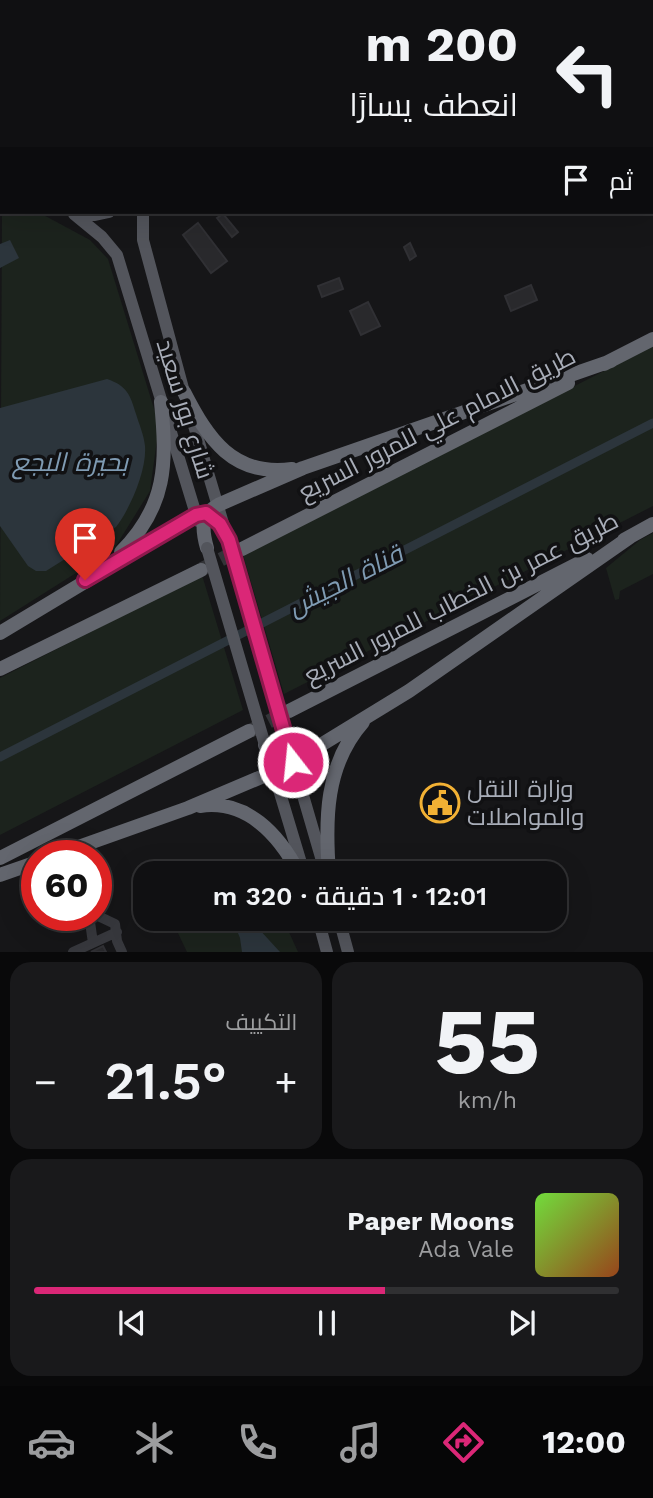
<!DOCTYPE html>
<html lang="ar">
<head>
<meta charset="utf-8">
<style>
	body { margin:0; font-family:"Work Sans",Cairo,sans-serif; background:#19191b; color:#f1f3f6; direction:rtl; height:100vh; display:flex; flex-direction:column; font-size:26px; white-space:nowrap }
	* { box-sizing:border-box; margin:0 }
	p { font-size:23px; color:#9c9d9f }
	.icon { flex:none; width:38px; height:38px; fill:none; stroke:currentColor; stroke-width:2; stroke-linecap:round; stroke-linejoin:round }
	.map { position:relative; height:952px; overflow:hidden; direction:ltr }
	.panel { display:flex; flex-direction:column; gap:10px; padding:10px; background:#09090a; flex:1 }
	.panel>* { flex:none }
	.banner { position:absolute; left:0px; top:0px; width:654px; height:214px; box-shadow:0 7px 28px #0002,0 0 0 2px #303032; direction:rtl; background:#101012; color:#f1f3f6; overflow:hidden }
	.speed { position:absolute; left:21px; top:840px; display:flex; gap:14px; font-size:35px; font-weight:700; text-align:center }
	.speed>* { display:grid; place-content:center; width:91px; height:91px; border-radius:50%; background:#101012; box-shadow:0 7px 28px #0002,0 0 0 2px #303032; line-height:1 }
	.speed .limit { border:10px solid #d22; background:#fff; color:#111 }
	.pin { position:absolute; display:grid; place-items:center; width:60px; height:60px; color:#fff; margin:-72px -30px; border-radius:50% 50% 50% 0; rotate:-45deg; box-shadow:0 0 7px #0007 }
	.pin .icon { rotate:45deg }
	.me { position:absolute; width:77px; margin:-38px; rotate:344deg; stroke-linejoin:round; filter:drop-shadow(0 0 5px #0008) }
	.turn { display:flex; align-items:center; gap:24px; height:147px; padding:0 21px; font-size:32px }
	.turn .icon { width:91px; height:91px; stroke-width:2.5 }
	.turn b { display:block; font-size:49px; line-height:60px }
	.then { display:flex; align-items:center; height:66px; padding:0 21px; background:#0003; gap:14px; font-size:26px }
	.big { font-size:52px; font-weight:600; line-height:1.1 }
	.panel .card { flex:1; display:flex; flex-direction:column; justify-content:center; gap:10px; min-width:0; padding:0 24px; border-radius:21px; background:#19191b }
	.panel .dial { align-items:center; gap:0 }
	.dial b { font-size:91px; line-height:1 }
	.song { display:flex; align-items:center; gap:21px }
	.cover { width:84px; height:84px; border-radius:10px; background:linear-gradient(135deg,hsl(100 70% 55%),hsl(20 70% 35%)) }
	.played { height:7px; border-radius:4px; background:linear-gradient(90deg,#db2777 60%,#303032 60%) }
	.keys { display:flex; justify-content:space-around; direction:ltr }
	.heat { display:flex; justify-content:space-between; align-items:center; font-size:38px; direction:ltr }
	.panel .tiles { flex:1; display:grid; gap:10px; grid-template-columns:1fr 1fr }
	.card:last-child { grid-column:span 2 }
	.trip { position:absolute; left:133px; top:861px; width:434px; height:70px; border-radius:21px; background:#101012; box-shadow:0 7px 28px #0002,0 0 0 2px #303032; font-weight:600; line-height:70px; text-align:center; direction:rtl }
	.tab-bar { display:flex; height:112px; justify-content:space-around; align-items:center; background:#060607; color:#9c9d9f }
	.tab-bar .icon { width:49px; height:49px }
	.tab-bar .current { color:#db2777 }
	.tab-bar b { font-size:32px; color:#f1f3f6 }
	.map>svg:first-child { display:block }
	.green { fill:#1c231d }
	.water { fill:#2c353c }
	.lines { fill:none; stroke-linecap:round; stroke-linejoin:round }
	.canal { stroke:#2c353c; stroke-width:9 }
	.building { fill:#29292c; stroke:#303034; stroke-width:2 }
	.highway-tunnel { stroke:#333438; stroke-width:14; stroke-dasharray:14 7; stroke-linecap:butt }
	.minor { stroke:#37383d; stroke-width:10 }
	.major { stroke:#53555c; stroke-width:12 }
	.highway { stroke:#63666e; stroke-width:14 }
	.major-bridge { stroke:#53555c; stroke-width:12 }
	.route-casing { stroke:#8e194d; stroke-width:18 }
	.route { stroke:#db2777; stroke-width:12 }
	.labels { text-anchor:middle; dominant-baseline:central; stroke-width:7; stroke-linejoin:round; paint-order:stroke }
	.street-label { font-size:24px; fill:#a8adb8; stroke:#111113 }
	.poi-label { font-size:24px; fill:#a8adb8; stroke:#111113; text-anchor:start }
	.water-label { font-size:26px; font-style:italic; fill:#7f9bb3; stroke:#111113 }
</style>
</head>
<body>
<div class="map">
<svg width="653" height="952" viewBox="0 0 653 952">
	<rect width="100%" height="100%" fill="#161618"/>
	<path class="green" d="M79,0H326L322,2Z
		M2,211L38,212L90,240L108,259L159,425L150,491L114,549L0,621Z
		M653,346V506L284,694L243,555Z
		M653,533V574L620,591L619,599L615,600L606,568L640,540Z
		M202,575L243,710L0,835V678Z
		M199,919H283L298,952H187L176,929Z"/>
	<path class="water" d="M10,240L19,258L0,268V244Z
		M107,379C127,386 130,394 136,414C139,424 144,435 145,446C147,470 130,509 116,527L46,571H36L28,566L0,526V408Z
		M237,919H253L258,928L280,952H242L240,938L233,921Z"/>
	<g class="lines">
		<path class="canal" d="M0,757L653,423"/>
	</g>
	<path class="building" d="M108,0H137L133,2Z
		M223,214L238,232L232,237L217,218Z
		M198,223L227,261L211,273L183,235Z
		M410,243L416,256L410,260L404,247Z
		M339,278L343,289L322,297L318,286Z
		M531,285L537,300L511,311L505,296Z
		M368,302L380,326L361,335L350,311Z
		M103,946L106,952H91Z"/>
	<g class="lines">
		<path class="highway-tunnel" d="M202,569L242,549
			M250,731L289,711"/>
		<path class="minor" d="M0,15L2,14
			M16,869L37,875
			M89,915L93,943
			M96,915L115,924L117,941L122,952
			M73,952L117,932"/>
		<path class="major" d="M33,0V2
			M62,0L63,2
			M342,2L346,0
			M381,2L384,0
			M0,153L2,150
			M0,203H2
			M143,212V240L184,392L225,530
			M74,214L102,237L117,255L198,521
			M75,214L95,215L109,212
			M291,754L325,871
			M271,763L304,873
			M318,919L327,952
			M339,919L348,952"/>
		<path class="highway" d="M604,364L653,339
			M184,392C208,439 233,477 292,469
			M624,540L653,524
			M207,548C202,530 200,515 218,505L303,468L611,361
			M242,549L568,383
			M121,552C167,506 167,463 161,402
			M0,633L196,515L206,513L218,521L228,540
			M0,669L201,570
			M289,711L587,559
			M265,745C271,757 278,765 293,762L409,691L630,537
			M200,806C247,799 279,835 299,873
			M53,856L188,808L273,772C285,763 288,751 286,737
			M0,858L249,731
			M329,873C325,820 325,765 363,722
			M0,875L37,862"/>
		<path class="major-bridge" d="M228,540L286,737
			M207,548L265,745"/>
	</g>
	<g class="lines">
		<defs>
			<path id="route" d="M85,580L196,515L206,513L220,524L229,540L293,762"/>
		</defs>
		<use href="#route" class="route-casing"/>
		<use href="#route" class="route"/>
	</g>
	<defs>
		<symbol id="civic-ring" viewBox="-11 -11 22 22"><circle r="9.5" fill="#111113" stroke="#f2b134" stroke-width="1.5"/><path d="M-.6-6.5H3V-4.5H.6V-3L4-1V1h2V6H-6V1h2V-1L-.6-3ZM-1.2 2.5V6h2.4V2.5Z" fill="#f2b134"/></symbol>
	</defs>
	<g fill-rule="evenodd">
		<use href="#civic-ring" x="418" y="781" width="44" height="44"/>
	</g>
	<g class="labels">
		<g class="street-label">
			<text transform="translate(185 409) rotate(73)">شارع بور سعيد</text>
			<text transform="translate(437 424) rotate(-27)">طريق الامام علي للمرور السريع</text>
			<text transform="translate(461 598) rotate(-27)">طريق عمر بن الخطاب للمرور السريع</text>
		</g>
		<g class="poi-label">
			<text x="467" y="789">وزارة النقل<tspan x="467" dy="28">والمواصلات</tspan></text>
		</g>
		<g class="water-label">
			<text x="70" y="462">بحيرة البجع</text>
			<text transform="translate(345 580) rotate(-27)">قناة الجيش</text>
		</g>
	</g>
</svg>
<div class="speed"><div class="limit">60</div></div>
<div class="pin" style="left:85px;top:580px;background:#d93025"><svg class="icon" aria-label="arrive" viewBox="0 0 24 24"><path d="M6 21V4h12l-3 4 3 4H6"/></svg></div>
<svg class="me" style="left:293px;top:762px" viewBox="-20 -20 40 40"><circle r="17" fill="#db2777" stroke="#fff" stroke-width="3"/><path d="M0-11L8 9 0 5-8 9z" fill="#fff"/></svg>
<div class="trip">12:01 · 1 دقيقة · 320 m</div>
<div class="banner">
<div class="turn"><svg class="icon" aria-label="left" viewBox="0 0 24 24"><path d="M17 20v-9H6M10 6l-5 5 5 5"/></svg><div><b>200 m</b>انعطف يسارًا</div></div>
<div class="then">ثم<svg class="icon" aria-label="arrive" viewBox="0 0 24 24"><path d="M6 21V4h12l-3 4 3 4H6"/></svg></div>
</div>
</div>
<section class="panel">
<div class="tiles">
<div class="card dial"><b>55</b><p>km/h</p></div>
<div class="card"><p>التكييف</p>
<div class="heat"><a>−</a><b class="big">21.5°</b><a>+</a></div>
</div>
<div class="card">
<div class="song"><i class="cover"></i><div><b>Paper Moons</b><p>Ada Vale</p></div></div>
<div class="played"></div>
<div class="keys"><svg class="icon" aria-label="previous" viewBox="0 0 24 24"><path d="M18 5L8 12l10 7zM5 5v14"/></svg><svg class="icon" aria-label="pause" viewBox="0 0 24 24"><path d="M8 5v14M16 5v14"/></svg><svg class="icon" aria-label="next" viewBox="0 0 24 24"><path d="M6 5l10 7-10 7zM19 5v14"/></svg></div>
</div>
</div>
</section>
<nav class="tab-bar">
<b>12:00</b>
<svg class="icon current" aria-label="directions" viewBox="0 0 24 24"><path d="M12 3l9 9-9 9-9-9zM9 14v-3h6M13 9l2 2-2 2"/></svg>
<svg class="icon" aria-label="music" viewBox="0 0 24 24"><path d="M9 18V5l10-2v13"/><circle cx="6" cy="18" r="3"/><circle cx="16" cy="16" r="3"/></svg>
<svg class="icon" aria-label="phone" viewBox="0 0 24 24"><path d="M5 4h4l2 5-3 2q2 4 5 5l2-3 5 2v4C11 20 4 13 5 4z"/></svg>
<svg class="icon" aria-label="climate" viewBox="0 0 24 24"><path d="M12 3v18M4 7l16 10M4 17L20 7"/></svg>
<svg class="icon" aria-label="car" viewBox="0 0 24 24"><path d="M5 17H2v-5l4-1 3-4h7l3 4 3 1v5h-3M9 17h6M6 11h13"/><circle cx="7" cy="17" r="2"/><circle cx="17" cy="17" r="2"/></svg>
</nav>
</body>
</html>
